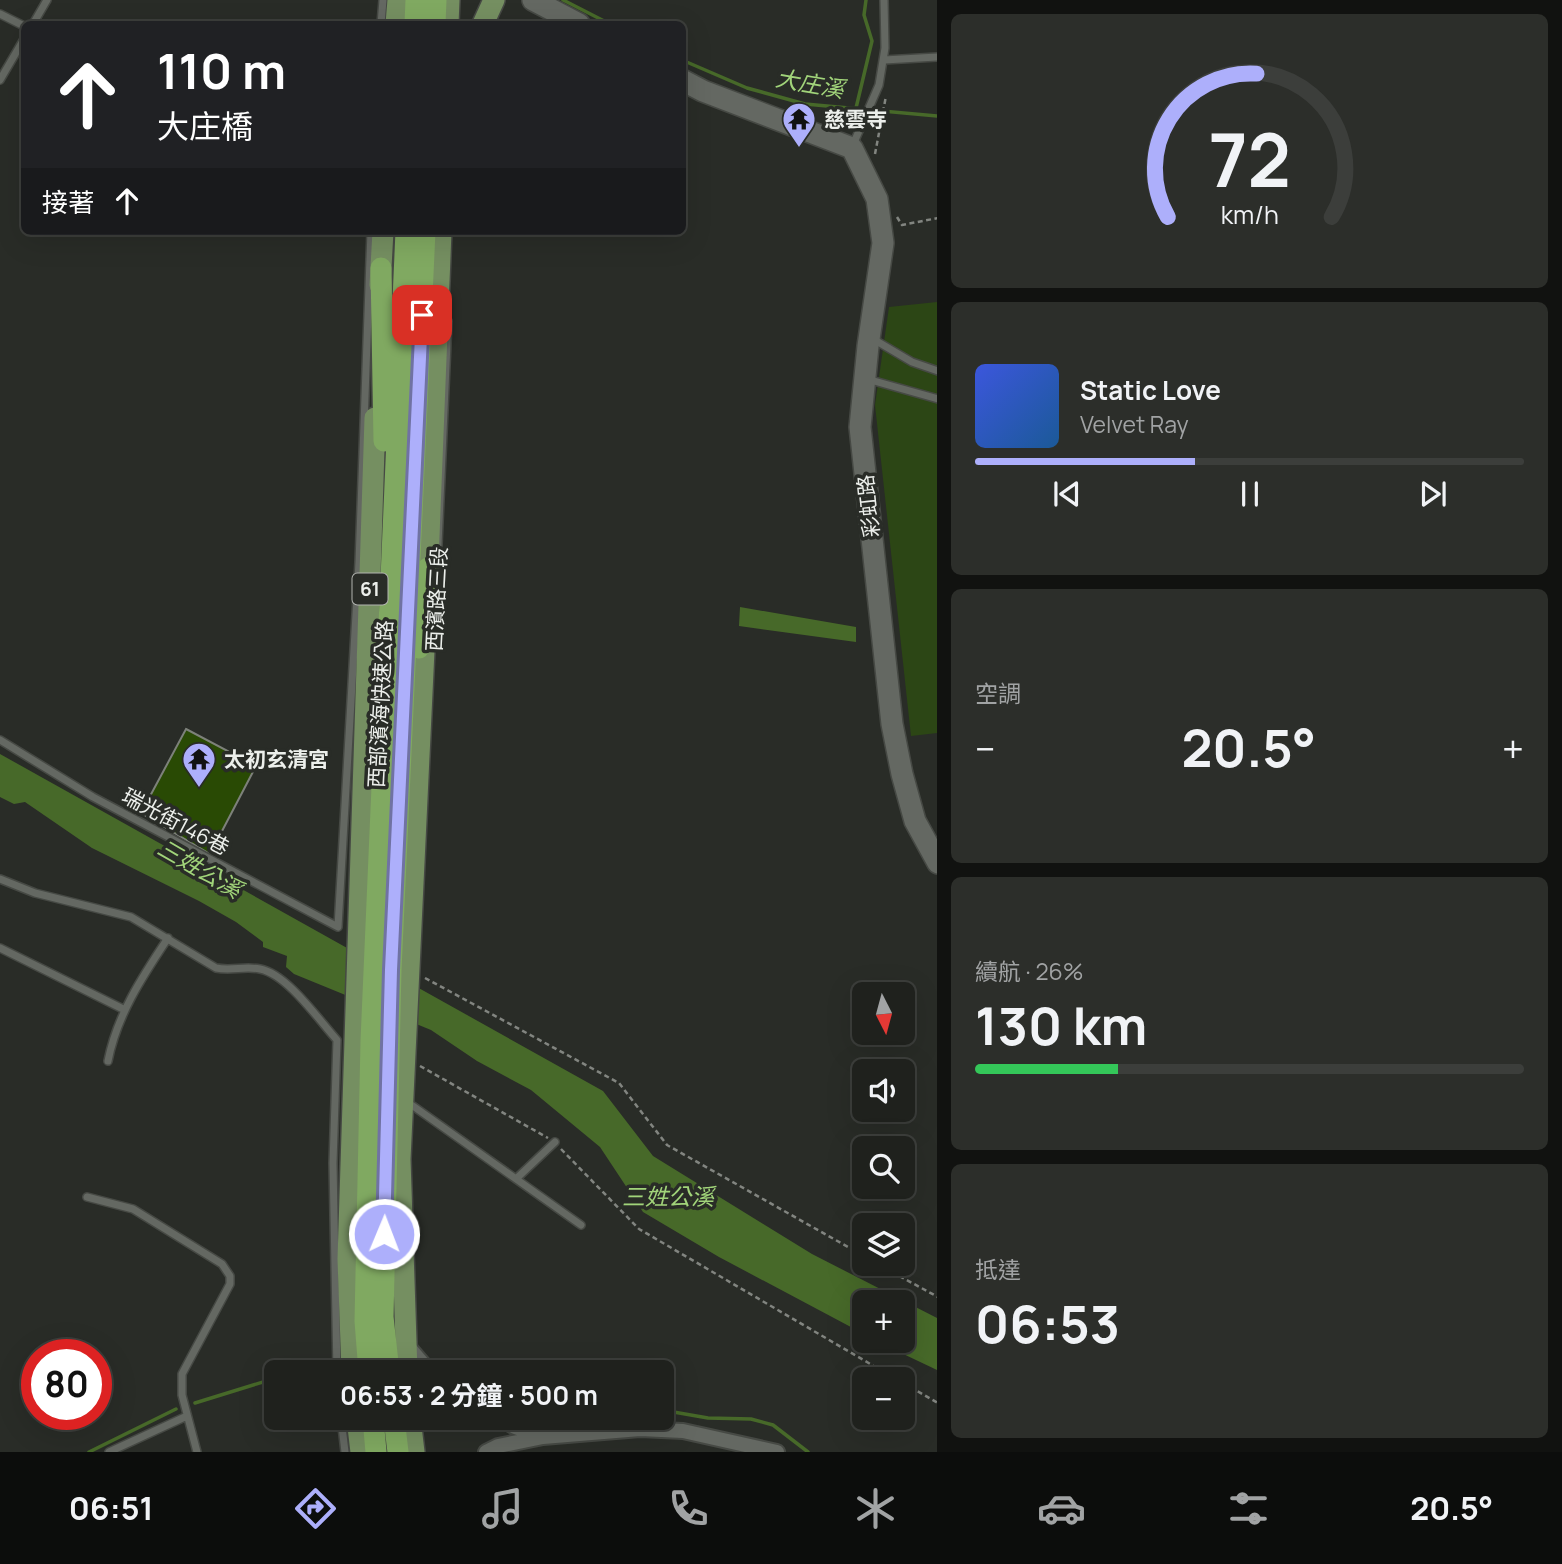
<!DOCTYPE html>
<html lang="zh-TW">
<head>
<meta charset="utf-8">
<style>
	body { margin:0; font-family:Manrope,"Noto Sans TC",sans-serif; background:#2c2e2a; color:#f1f3f6; height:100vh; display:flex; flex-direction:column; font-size:26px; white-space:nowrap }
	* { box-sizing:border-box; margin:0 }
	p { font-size:23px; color:#a1a3a4 }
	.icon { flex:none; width:38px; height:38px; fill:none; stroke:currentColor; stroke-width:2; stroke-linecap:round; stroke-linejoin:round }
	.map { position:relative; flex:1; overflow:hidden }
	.drawer { display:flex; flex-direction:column; gap:14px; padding:14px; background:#111210; width:625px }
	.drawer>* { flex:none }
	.banner { position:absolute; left:21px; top:21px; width:665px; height:214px; border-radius:10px; box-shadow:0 7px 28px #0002,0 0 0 2px #3c3e3b; background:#202124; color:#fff; overflow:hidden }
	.needle { width:46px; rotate:174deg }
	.controls { position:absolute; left:852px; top:982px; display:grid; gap:14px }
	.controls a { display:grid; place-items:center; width:63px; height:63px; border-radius:10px; background:#1f211d; box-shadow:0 7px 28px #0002,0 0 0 2px #3c3e3b; font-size:35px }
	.speed { position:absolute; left:21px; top:1339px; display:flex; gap:14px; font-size:35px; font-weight:700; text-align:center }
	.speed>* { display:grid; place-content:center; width:91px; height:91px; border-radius:50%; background:#1f211d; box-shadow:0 7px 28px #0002,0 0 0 2px #3c3e3b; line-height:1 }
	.speed .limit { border:10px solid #d22; background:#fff; color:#111 }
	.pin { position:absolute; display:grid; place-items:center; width:60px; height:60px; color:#fff; margin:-30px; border-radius:14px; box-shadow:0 4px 10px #0006 }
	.me { position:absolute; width:77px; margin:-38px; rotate:1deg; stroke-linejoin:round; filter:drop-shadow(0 0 5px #0008) }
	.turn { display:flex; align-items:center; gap:24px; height:147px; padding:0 21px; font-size:32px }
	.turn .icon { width:91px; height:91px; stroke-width:2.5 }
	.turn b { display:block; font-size:49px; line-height:60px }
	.then { display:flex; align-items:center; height:66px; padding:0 21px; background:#0003; gap:14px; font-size:26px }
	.big { font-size:52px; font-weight:700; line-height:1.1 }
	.drawer .tile { flex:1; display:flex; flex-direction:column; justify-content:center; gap:10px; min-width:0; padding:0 24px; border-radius:10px; background:#2c2e2a }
	.drawer .dial { align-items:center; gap:0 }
	.dial svg { height:182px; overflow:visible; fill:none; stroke:#3c3e3b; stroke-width:7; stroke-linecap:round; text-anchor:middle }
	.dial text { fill:#f1f3f6; stroke:none }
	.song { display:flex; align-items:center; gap:21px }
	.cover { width:84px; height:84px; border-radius:10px; background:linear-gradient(135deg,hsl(230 70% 55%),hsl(210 70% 35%)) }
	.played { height:7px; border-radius:4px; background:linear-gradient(90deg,#adaffb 40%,#3c3e3b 40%) }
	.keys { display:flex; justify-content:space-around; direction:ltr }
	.heat { display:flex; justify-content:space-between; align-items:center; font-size:38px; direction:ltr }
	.charge { height:10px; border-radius:5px; background:linear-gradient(90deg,#34c759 26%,#3c3e3b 0) }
	.trip { position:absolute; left:264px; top:1360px; width:410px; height:70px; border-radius:10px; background:#1f211d; box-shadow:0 7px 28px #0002,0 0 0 2px #3c3e3b; font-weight:700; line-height:70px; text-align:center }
	.tabs { display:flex; height:112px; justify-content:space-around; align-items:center; background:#0c0d0c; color:#a1a3a4 }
	.tabs .icon { width:49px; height:49px }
	.tabs .current { color:#adaffb }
	.tabs b { font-size:32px; color:#f1f3f6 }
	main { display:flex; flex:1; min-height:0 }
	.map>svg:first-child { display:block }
	.green { fill:#2c4615 }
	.water { fill:#476929 }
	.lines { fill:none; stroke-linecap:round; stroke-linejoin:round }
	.stream { stroke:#476929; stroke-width:3.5 }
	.building { fill:#294a04; stroke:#7d817a; stroke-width:2 }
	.lane-casing { stroke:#464944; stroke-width:10 }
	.street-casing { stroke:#464944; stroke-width:18 }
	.secondary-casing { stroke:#464944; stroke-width:24 }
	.primary-casing { stroke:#464944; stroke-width:24 }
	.highway-casing { stroke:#464944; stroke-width:24 }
	.path { stroke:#828580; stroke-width:2.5; stroke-dasharray:5 3.5; stroke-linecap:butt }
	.lane { stroke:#646862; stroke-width:7 }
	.street { stroke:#646862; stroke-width:14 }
	.secondary { stroke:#646862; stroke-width:21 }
	.primary { stroke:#758f61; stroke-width:21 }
	.highway { stroke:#80a961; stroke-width:21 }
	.route-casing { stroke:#7072a3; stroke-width:18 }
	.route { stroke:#adaffb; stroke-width:12 }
	.labels { text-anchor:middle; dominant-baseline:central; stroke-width:7; stroke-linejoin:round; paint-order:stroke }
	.shield { fill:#292c27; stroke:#b2b4b0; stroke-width:2 }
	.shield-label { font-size:19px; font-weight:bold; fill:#ecefeb }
	.poi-label { font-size:21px; font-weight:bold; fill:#ecefeb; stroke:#292c27; text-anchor:start }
	.street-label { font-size:21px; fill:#ecefeb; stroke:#292c27 }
	.water-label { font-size:23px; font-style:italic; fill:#a1d47a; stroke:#292c27 }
</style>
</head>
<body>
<main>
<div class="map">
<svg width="938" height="1452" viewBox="0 0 938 1452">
	<rect width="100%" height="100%" fill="#292c27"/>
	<path class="green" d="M937,302V733L911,736L875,405L889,307Z"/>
	<path class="water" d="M740,607L856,627V642L739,626Z
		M0,754L603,1091L653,1156L812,1254L937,1318V1370L876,1341L903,1340V1302H864V1334L719,1257L643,1212L600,1147L531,1090L477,1061L431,1030L294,974L286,967L287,956L263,947V942L236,922L199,901L92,848L25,802L14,804L0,797Z"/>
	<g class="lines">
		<path class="stream" d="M563,0L610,24
			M682,60L747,88L805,104L938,116
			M856,108L872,41L864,15L866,0
			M435,1364L447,1372
			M295,1372L328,1361
			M195,1403L276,1378
			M662,1410L708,1418L751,1419L773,1425L808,1452
			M524,1418H525
			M89,1452L176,1409"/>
	</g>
	<path class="building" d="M186,729L256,766L210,854L141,813Z"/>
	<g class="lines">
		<defs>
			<path id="lane" d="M0,14L24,26
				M33,24L47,0
				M381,24L383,0
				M884,60L938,57
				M0,80L24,39
				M852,147L879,85L885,48L884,0
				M873,339L912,362L938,371
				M867,379L938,399
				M434,634L448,321
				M0,740L93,797L338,927L359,562L371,231
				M0,879L35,893L131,917L216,968C231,971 245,966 260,969C287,974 318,1019 337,1040L333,1163L337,1372
				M0,948L125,1010
				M108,1061C117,1015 142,977 168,938
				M413,1106L581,1225
				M517,1178L555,1142
				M87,1197L133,1209L222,1264L230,1276V1284L182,1374V1395L197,1452
				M341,1418L345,1452
				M109,1452L187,1416"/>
			<path id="street" d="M406,1344L430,1372
				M500,1418L515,1427L542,1437
				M486,1452L498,1446L543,1437L640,1429L683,1431L777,1452"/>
			<path id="secondary" d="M533,0L579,24
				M682,80L703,91L852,148L877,199L883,243L868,346L860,427L892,724L902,774L915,821L938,863"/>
			<path id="primary" d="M396,24L398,0
				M448,24L449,0
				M483,24L494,0
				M380,285L383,231
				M427,587L441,231
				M352,1372L348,1259L375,418
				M407,1372L400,1159L425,629
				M357,1418L361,1452
				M410,1418L414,1452"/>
			<path id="highway" d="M415,24L416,0
				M435,24L436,0
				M381,268L384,441
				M419,648L428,568
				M369,1372L365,1321L371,1041L406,231
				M389,1372L383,1317L391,970L425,231
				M373,1418L376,1452
				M394,1418L398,1452"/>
		</defs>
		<use href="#lane" class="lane-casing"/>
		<use href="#street" class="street-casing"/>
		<use href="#secondary" class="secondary-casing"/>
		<use href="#primary" class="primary-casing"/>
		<use href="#highway" class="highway-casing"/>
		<path class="path" d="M875,154L886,96
			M897,217L902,225L938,218
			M425,978L619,1083L667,1145L864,1256
			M420,1066L548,1138
			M561,1149L639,1229L896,1379
			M877,1264L938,1297
			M903,1383L938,1403"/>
		<use href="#lane" class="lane"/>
		<use href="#street" class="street"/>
		<use href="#secondary" class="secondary"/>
		<use href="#primary" class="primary"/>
		<use href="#highway" class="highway"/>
	</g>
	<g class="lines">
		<defs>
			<path id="route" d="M384,1234L391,970L422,315"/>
		</defs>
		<use href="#route" class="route-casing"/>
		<use href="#route" class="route"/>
	</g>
	<defs>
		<symbol id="temple-pin" viewBox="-11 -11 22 30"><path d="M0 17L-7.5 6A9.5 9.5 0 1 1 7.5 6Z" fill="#adaffb" stroke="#292c27"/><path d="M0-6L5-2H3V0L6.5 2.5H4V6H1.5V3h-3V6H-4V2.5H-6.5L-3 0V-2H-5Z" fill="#111"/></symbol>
	</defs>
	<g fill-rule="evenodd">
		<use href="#temple-pin" x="780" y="100" width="38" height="52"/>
		<use href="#temple-pin" x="180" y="740" width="38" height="52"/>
	</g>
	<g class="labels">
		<rect class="shield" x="352.5" y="573.5" width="35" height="31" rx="5"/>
		<g class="shield-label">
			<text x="370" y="589">61</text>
		</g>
		<g class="poi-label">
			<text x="824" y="119">慈雲寺</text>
			<text x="224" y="759">太初玄清宮</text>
		</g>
		<g class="street-label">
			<text transform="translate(868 506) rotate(-96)">彩虹路</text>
			<text transform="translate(436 599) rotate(-87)">西濱路三段</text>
			<text transform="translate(380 704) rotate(-87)">西部濱海快速公路</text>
			<text transform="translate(176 821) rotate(28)">瑞光街146巷</text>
		</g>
		<g class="water-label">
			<text transform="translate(810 83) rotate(10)">大庄溪</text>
			<text transform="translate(200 868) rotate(30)">三姓公溪</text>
			<text x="668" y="1196">三姓公溪</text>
		</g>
	</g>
</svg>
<div class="controls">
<a><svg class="needle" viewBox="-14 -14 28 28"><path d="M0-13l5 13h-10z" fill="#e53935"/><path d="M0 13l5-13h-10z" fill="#a1a3a4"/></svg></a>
<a><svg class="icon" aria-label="sound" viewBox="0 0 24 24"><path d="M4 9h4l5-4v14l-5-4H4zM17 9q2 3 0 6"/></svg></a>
<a><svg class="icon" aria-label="search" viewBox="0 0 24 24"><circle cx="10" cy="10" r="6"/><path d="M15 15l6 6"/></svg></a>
<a><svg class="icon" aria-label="layers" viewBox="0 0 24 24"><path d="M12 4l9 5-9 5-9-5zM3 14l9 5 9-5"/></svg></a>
<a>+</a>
<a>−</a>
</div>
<div class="speed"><div class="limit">80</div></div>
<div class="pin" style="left:422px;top:315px;background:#d93025"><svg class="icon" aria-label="arrive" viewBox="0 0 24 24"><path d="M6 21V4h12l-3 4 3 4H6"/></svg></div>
<svg class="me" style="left:384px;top:1234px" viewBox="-20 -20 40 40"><circle r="17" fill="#adaffb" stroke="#fff" stroke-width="3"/><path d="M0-11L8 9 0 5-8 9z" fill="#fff"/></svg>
<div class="trip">06:53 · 2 分鐘 · 500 m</div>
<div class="banner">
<div class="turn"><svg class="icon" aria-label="ahead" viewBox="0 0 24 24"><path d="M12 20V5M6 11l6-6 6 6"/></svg><div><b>110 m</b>大庄橋</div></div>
<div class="then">接著<svg class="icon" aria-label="ahead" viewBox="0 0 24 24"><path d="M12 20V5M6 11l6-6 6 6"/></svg></div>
</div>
</div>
<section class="drawer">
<div class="tile dial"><svg viewBox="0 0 100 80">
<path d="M14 69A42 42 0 1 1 86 69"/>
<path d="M14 69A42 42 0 0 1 53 6" stroke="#adaffb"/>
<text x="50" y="56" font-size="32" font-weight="700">72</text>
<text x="50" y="72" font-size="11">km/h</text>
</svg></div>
<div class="tile">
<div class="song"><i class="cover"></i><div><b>Static Love</b><p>Velvet Ray</p></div></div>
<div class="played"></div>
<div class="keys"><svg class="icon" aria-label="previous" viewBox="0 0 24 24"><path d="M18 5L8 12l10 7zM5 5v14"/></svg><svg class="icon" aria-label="pause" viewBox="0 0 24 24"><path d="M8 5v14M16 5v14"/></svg><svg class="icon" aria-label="next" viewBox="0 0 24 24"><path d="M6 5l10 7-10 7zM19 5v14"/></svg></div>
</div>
<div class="tile"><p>空調</p>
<div class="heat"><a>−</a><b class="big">20.5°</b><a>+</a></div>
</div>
<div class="tile"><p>續航 · 26%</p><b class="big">130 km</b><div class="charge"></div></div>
<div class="tile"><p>抵達</p><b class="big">06:53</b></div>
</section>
</main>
<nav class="tabs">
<b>06:51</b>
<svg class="icon current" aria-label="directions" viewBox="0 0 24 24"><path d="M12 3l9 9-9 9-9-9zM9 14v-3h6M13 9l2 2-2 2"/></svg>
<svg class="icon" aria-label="music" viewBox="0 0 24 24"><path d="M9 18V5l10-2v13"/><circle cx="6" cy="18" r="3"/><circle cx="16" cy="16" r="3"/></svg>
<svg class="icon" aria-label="phone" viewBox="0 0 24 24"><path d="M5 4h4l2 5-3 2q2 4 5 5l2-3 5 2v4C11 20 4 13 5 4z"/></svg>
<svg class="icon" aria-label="climate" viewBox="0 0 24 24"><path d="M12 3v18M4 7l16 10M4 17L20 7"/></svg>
<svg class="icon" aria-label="car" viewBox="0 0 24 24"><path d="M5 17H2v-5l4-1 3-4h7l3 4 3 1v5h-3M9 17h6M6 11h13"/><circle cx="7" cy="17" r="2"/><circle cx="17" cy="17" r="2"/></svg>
<svg class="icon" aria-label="filters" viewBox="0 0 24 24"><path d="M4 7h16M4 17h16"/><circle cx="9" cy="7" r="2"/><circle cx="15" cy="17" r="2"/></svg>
<b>20.5°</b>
</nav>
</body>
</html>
